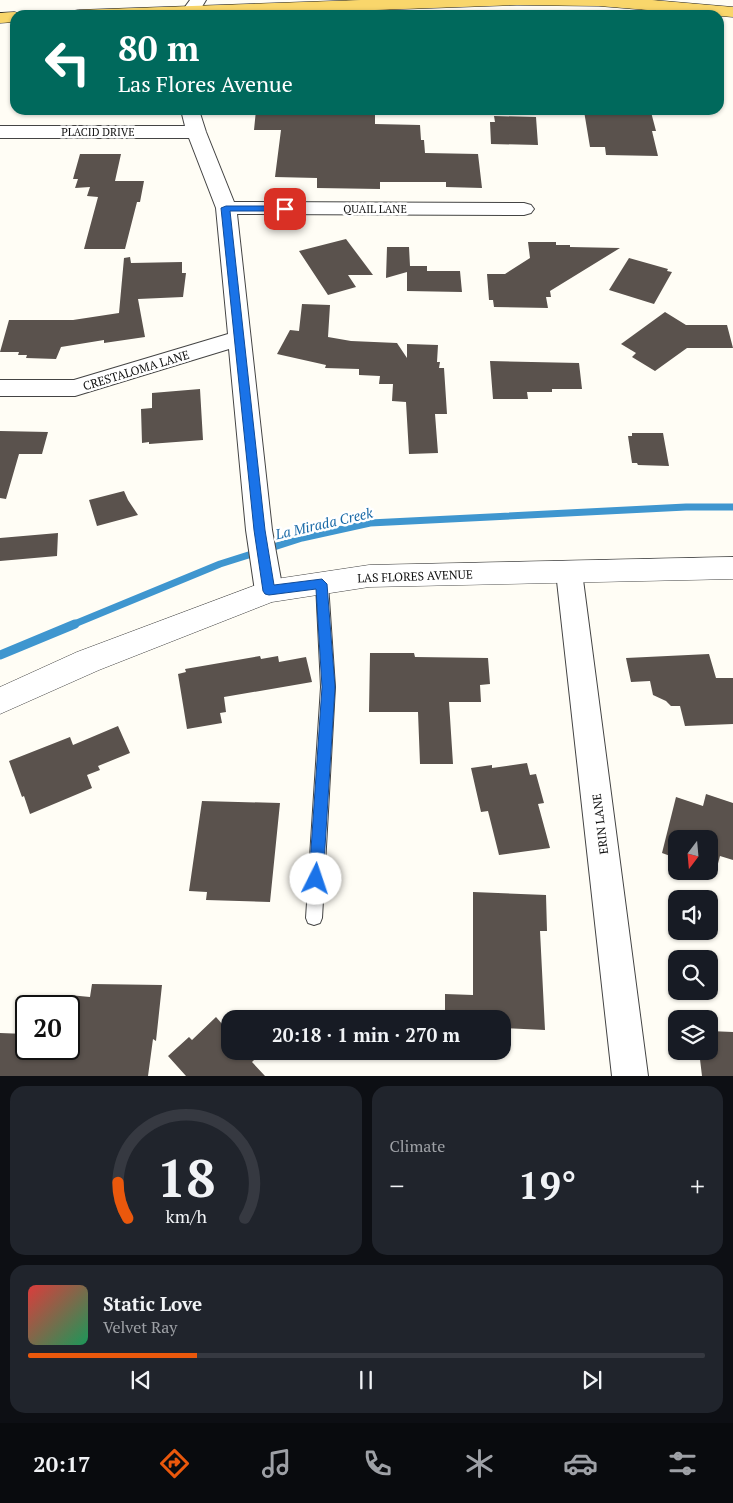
<!DOCTYPE html>
<html lang="en">
<head>
<meta charset="utf-8">
<style>
	body { margin:0; font-family:"PT Serif",serif; background:#20242c; color:#f1f3f6; height:100vh; display:flex; flex-direction:column; font-size:19px; white-space:nowrap }
	* { box-sizing:border-box; margin:0 }
	p { font-size:16px; color:#9ea1a6 }
	.icon { flex:none; width:28px; height:28px; fill:none; stroke:currentColor; stroke-width:2; stroke-linecap:round; stroke-linejoin:round }
	.map { position:relative; height:1076px; overflow:hidden }
	.side { display:flex; flex-direction:column; gap:10px; padding:10px; background:#0d0f14; flex:1 }
	.side>* { flex:none }
	.banner { position:absolute; left:10px; top:10px; width:714px; height:105px; border-radius:15px; box-shadow:0 1px 4px #0004; background:#00695c; color:#fff; overflow:hidden }
	.needle { width:32px; rotate:196deg }
	.fabs { position:absolute; left:668px; top:830px; display:grid; gap:10px }
	.fabs a { display:grid; place-items:center; width:50px; height:50px; border-radius:10px; background:#171b24; box-shadow:0 1px 4px #0004; font-size:25px }
	.speed { position:absolute; left:15px; top:995px; display:flex; gap:10px; font-size:25px; font-weight:700; text-align:center }
	.speed>* { display:grid; place-content:center; width:65px; height:65px; border-radius:50%; background:#171b24; box-shadow:0 1px 4px #0004; line-height:1 }
	.speed .limit { border:2px solid #111; border-radius:8px; background:#fff; color:#111 }
	.pin { position:absolute; display:grid; place-items:center; width:42px; height:42px; color:#fff; margin:-21px; border-radius:10px; box-shadow:0 2px 8px #0006 }
	.me { position:absolute; width:55px; margin:-28px; rotate:4deg; stroke-linejoin:round; filter:drop-shadow(0 0 4px #0008) }
	.turn { display:flex; align-items:center; gap:18px; height:105px; padding:0 25px; font-size:22px }
	.turn .icon { width:65px; height:65px; stroke-width:2.5 }
	.turn b { display:block; font-size:35px; line-height:42px }
	.big { font-size:38px; font-weight:600; line-height:1.1 }
	.side .card { flex:1; display:flex; flex-direction:column; justify-content:center; gap:8px; min-width:0; padding:0 18px; border-radius:15px; background:#20242c }
	.side .dial { align-items:center; gap:0 }
	.dial svg { height:130px; overflow:visible; fill:none; stroke:#363941; stroke-width:7; stroke-linecap:round; text-anchor:middle }
	.dial text { fill:#f1f3f6; stroke:none }
	.song { display:flex; align-items:center; gap:15px }
	.cover { width:60px; height:60px; border-radius:8px; background:linear-gradient(135deg,hsl(0 70% 55%),hsl(150 70% 35%)) }
	.played { height:5px; border-radius:2px; background:linear-gradient(90deg,#ea580c 25%,#363941 25%) }
	.keys { display:flex; justify-content:space-around; direction:ltr }
	.heat { display:flex; justify-content:space-between; align-items:center; font-size:28px; direction:ltr }
	.side .tiles { flex:1; display:grid; gap:10px; grid-template-columns:1fr 1fr }
	.card:last-child { grid-column:span 2 }
	.trip { position:absolute; left:221px; top:1010px; width:290px; height:50px; border-radius:15px; background:#171b24; box-shadow:0 1px 4px #0004; font-weight:600; line-height:50px; text-align:center }
	.tabs { display:flex; height:80px; justify-content:space-around; align-items:center; background:#090b0e; color:#9ea1a6 }
	.tabs .icon { width:35px; height:35px }
	.tabs .active { color:#ea580c }
	.tabs b { font-size:22px; color:#f1f3f6 }
	.map>svg:first-child { display:block }
	.lines { fill:none; stroke-linecap:round; stroke-linejoin:round }
	.stream-far1 { stroke:#3f96cf; stroke-width:7 }
	.stream { stroke:#3f96cf; stroke-width:9 }
	.building { fill:#5a524d }
	.service-casing { stroke:#444; stroke-width:2 }
	.minor-casing { stroke:#444; stroke-width:2 }
	.tertiary-casing { stroke:#444; stroke-width:1 }
	.primary-casing { stroke:#222; stroke-width:1 }
	.service { fill:#fff; fill-rule:evenodd }
	.minor { fill:#fff; fill-rule:evenodd }
	.tertiary { fill:#fff; fill-rule:evenodd }
	.primary { fill:#f9d66b; fill-rule:evenodd }
	.route { fill:#1a73e8; stroke:#114b97 }
	.labels { text-anchor:middle; dominant-baseline:central; stroke-width:5; stroke-linejoin:round; paint-order:stroke }
	.far-street-label { font-size:11px; fill:#111; stroke:#fff }
	.street-label { font-size:12px; fill:#111; stroke:#fff }
	.water-label { font-size:14px; font-style:italic; fill:#1768a6; stroke:#fff }
</style>
</head>
<body>
<div class="map">
<svg width="733" height="1076" viewBox="0 0 733 1076">
	<rect width="100%" height="100%" fill="#fffdf5"/>
	<g class="lines">
		<path class="stream-far1" d="M72,625L220,564L302,538L370,523L686,507H733"/>
		<path class="stream" d="M0,655L75,624"/>
	</g>
	<path class="building" d="M256,110H375V124L420,125L421,140H424L425,153L478,154L482,188L446,187V182H380V189L317,188V178L275,177L281,130H254Z
		M584,111L651,112L656,131H652L658,156L606,155L605,147H590Z
		M494,116L536,117L538,145L491,144L490,122H495Z
		M80,154H121L115,181H144L140,202H137L125,249H84L98,197L87,196L90,187L75,188L78,179H73Z
		M346,239L373,275H348L356,287L328,295L299,251Z
		M528,242H556V245H570V247L620,248L550,291L551,297H546L548,308L494,307L493,300H489L487,274H505L530,258Z
		M387,247H409L410,266H427V271H460L462,292L407,291V272L386,278Z
		M130,257L131,263L182,262V273H186L183,297L138,299L145,337L104,343V340L61,347L56,359L26,358L27,355H18L19,352H0L9,320H73L119,313L124,258Z
		M629,258L668,269L667,271L672,272L654,304L609,290Z
		M302,304L330,305L328,337L351,341L397,343L407,358V344L438,345L437,362H440L439,368H444L447,414H435L438,453L409,454L406,402L392,401L393,384H379L380,376L359,375V369L325,368L326,365L277,354L290,330L299,331Z
		M665,312L686,325H727L733,348H687L655,371L632,357L636,353L621,344Z
		M490,361L579,363L582,389H552V392H527L528,399H493Z
		M200,389L203,440L149,444V442L142,443L141,409L152,408V393Z
		M0,431L48,432L42,454H19L6,499L0,498Z
		M632,433H663L669,466L638,465L637,463H632L628,436H632Z
		M124,491L128,500L138,515L97,526L89,500Z
		M58,533L57,556L0,561V538Z
		M370,653H414L415,657L488,658L490,684L480,685L481,702H449L453,764H420L418,712H369Z
		M709,654L716,678H733V724L685,726L680,706H671L666,701L653,695L650,681L631,682L626,658Z
		M260,656L261,659L278,656L279,662L306,657L312,682L224,697L226,712L220,713L222,723L187,729L178,674L186,672L185,669Z
		M118,726L130,753L98,766L100,770L87,775L92,788L30,814L24,796L22,797L9,761L70,737L73,745Z
		M527,763L530,775L536,774L544,803L538,804L550,848L499,855L488,811L481,812L471,768L492,765V768Z
		M706,794L733,803V860L720,856L716,871L709,869V839H676V858L662,853L676,797L703,806Z
		M202,801L280,803L270,902L206,900L207,892L189,891Z
		M473,892L546,895L547,931H540L545,1030L502,1028V1019H445V994L473,995Z
		M92,984L162,985L156,1041L153,1039L148,1076H0V1033L26,1034V1049H69V995L90,997Z
		M216,1017L230,1033V1051H247L254,1060L252,1062L265,1076H186L168,1056L189,1037L192,1040Z
		M709,1031L733,1032V1076H702L699,1051H709Z"/>
	<g class="lines">
		<defs>
			<path id="service" d="M322,579L327,580L328,584L335,687L322,918L320,923L314,925L308,923L306,918L321,687L316,584L317,580Z"/>
			<path id="minor" d="M190,0H206L197,15H179Z
				M181,110H199L206,132L234,202L524,203L531,205L534,209L531,213L524,215L237,214L272,530L283,591L279,599L269,602L259,599L255,591L246,530L229,349L75,396H0V380H74L228,334L216,208L189,138H0V126H185Z
				M569,562L578,565L582,572L648,1076H612L556,572L560,565Z"/>
			<path id="tertiary" d="M733,557V579L369,587L272,602L99,670L0,714V687L77,652L269,580L369,565Z"/>
			<path id="primary" d="M361,0H652L733,7V17L599,6L517,5L234,15H69L72,11L78,10Z
				M15,12L23,15H15V22L0,23V13Z"/>
		</defs>
		<use href="#service" class="service-casing"/>
		<use href="#minor" class="minor-casing"/>
		<use href="#tertiary" class="tertiary-casing"/>
		<use href="#primary" class="primary-casing"/>
		<use href="#service" class="service"/>
		<use href="#minor" class="minor"/>
		<use href="#tertiary" class="tertiary"/>
		<use href="#primary" class="primary"/>
	</g>
	<path class="route" d="M226,206H285L290,209L285,211H230L265,530L274,585L322,579L327,584L335,687L323,879L321,884L316,886L311,884L309,879L322,687L316,589L269,595L265,594L263,591L254,530L221,208Z"/>
	<g class="labels">
		<g class="far-street-label">
			<text x="98" y="132">PLACID DRIVE</text>
			<text x="375" y="209">QUAIL LANE</text>
		</g>
		<g class="street-label">
			<text transform="translate(136 370) rotate(-17)">CRESTALOMA LANE</text>
			<text transform="translate(415 576) rotate(-2)">LAS FLORES AVENUE</text>
			<text transform="translate(600 824) rotate(-97)">ERIN LANE</text>
		</g>
		<g class="water-label">
			<text transform="translate(324 523) rotate(-13)">La Mirada Creek</text>
		</g>
	</g>
</svg>
<div class="fabs">
<a><svg class="needle" viewBox="-14 -14 28 28"><path d="M0-13l5 13h-10z" fill="#e53935"/><path d="M0 13l5-13h-10z" fill="#9ea1a6"/></svg></a>
<a><svg class="icon" aria-label="sound" viewBox="0 0 24 24"><path d="M4 9h4l5-4v14l-5-4H4zM17 9q2 3 0 6"/></svg></a>
<a><svg class="icon" aria-label="search" viewBox="0 0 24 24"><circle cx="10" cy="10" r="6"/><path d="M15 15l6 6"/></svg></a>
<a><svg class="icon" aria-label="layers" viewBox="0 0 24 24"><path d="M12 4l9 5-9 5-9-5zM3 14l9 5 9-5"/></svg></a>
</div>
<div class="speed"><div class="limit">20</div></div>
<div class="pin" style="left:285px;top:209px;background:#d93025"><svg class="icon" aria-label="arrive" viewBox="0 0 24 24"><path d="M6 21V4h12l-3 4 3 4H6"/></svg></div>
<svg class="me" style="left:316px;top:879px" viewBox="-20 -20 40 40"><circle r="19" fill="#fff"/><path d="M0-13L10 11 0 6-10 11z" fill="#1a73e8"/></svg>
<div class="trip">20:18 · 1 min · 270 m</div>
<div class="banner">
<div class="turn"><svg class="icon" aria-label="left" viewBox="0 0 24 24"><path d="M17 20v-9H6M10 6l-5 5 5 5"/></svg><div><b>80 m</b>Las Flores Avenue</div></div>
</div>
</div>
<section class="side">
<div class="tiles">
<div class="card dial"><svg viewBox="0 0 100 80">
<path d="M14 69A42 42 0 1 1 86 69"/>
<path d="M14 69A42 42 0 0 1 8 47" stroke="#ea580c"/>
<text x="50" y="56" font-size="32" font-weight="700">18</text>
<text x="50" y="72" font-size="11">km/h</text>
</svg></div>
<div class="card"><p>Climate</p>
<div class="heat"><a>−</a><b class="big">19°</b><a>+</a></div>
</div>
<div class="card">
<div class="song"><i class="cover"></i><div><b>Static Love</b><p>Velvet Ray</p></div></div>
<div class="played"></div>
<div class="keys"><svg class="icon" aria-label="previous" viewBox="0 0 24 24"><path d="M18 5L8 12l10 7zM5 5v14"/></svg><svg class="icon" aria-label="pause" viewBox="0 0 24 24"><path d="M8 5v14M16 5v14"/></svg><svg class="icon" aria-label="next" viewBox="0 0 24 24"><path d="M6 5l10 7-10 7zM19 5v14"/></svg></div>
</div>
</div>
</section>
<nav class="tabs">
<b>20:17</b>
<svg class="icon active" aria-label="directions" viewBox="0 0 24 24"><path d="M12 3l9 9-9 9-9-9zM9 14v-3h6M13 9l2 2-2 2"/></svg>
<svg class="icon" aria-label="music" viewBox="0 0 24 24"><path d="M9 18V5l10-2v13"/><circle cx="6" cy="18" r="3"/><circle cx="16" cy="16" r="3"/></svg>
<svg class="icon" aria-label="phone" viewBox="0 0 24 24"><path d="M5 4h4l2 5-3 2q2 4 5 5l2-3 5 2v4C11 20 4 13 5 4z"/></svg>
<svg class="icon" aria-label="climate" viewBox="0 0 24 24"><path d="M12 3v18M4 7l16 10M4 17L20 7"/></svg>
<svg class="icon" aria-label="car" viewBox="0 0 24 24"><path d="M5 17H2v-5l4-1 3-4h7l3 4 3 1v5h-3M9 17h6M6 11h13"/><circle cx="7" cy="17" r="2"/><circle cx="17" cy="17" r="2"/></svg>
<svg class="icon" aria-label="filters" viewBox="0 0 24 24"><path d="M4 7h16M4 17h16"/><circle cx="9" cy="7" r="2"/><circle cx="15" cy="17" r="2"/></svg>
</nav>
</body>
</html>
